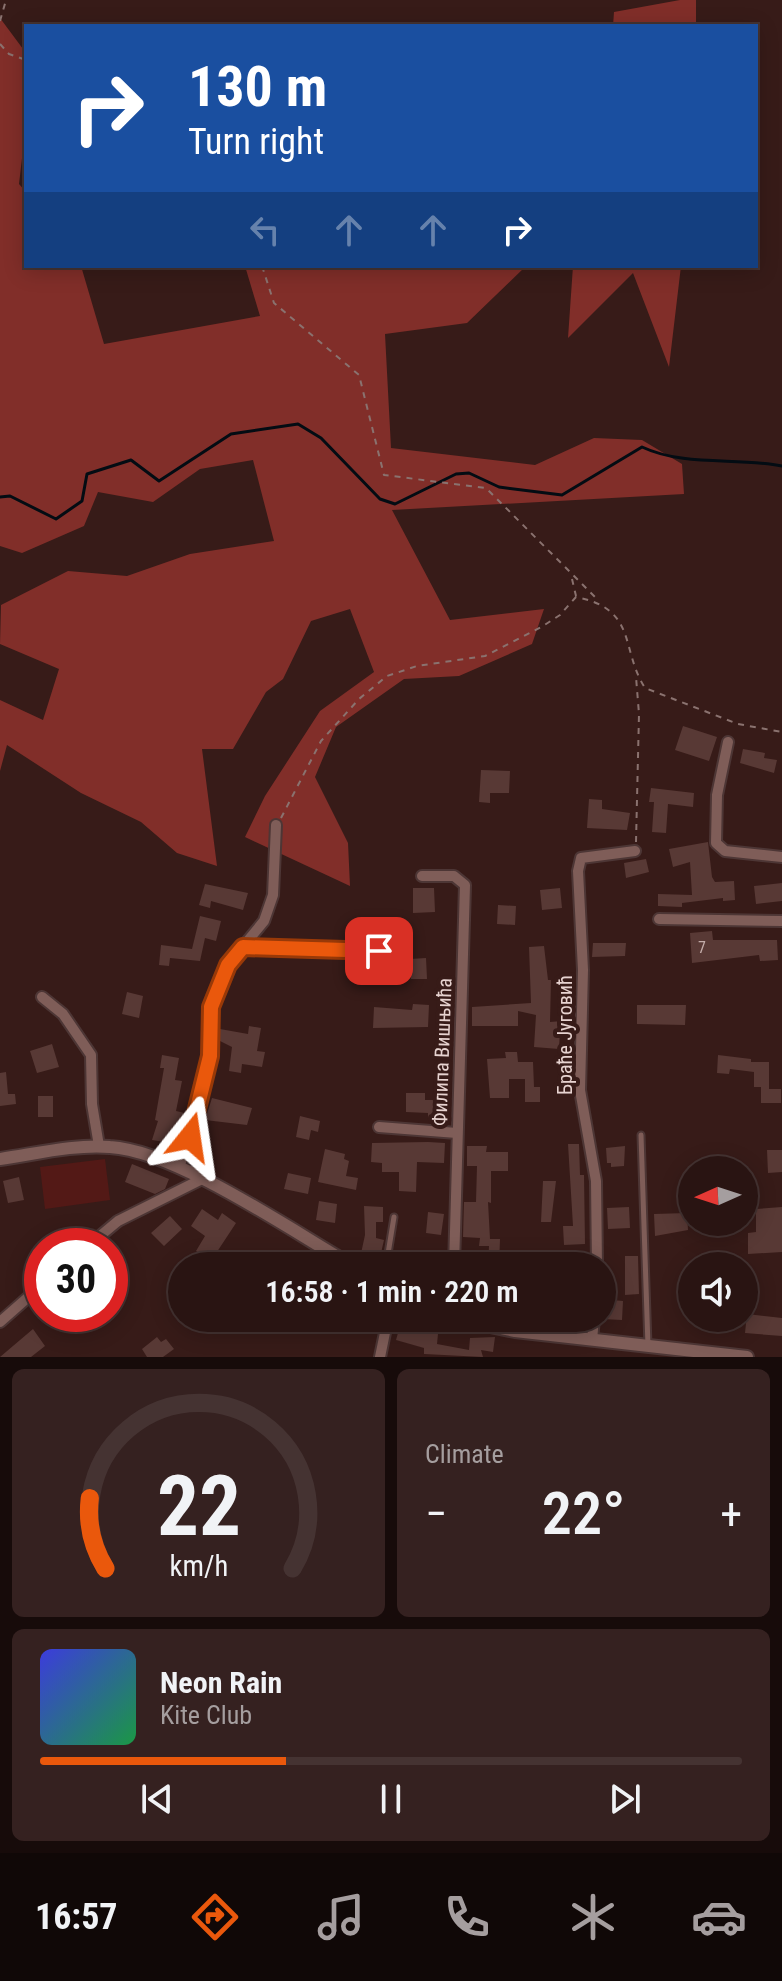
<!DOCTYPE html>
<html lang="en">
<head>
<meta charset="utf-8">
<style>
	body { margin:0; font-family:"Roboto Condensed",sans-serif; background:#352120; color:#f1f3f6; height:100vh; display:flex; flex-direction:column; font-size:30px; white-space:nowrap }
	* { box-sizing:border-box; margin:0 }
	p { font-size:26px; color:#a59e9f }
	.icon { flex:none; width:44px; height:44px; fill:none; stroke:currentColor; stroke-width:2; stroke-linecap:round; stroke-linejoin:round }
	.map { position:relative; height:1357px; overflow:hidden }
	.side { display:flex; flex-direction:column; gap:12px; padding:12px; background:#170b0a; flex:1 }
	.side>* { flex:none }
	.guide { position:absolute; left:24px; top:24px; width:734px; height:244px; border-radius:0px; box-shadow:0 4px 20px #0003,0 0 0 2px #453332; background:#1a4fa0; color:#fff; overflow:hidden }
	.needle { width:52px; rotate:267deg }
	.fabs { position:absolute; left:678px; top:1156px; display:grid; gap:16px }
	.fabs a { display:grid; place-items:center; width:80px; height:80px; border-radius:50%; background:#291412; box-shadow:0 4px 20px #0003,0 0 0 2px #453332; font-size:40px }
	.speed { position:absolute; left:24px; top:1228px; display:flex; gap:16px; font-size:40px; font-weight:700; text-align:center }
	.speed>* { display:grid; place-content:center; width:104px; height:104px; border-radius:50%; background:#291412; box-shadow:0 4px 20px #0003,0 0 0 2px #453332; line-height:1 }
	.speed .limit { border:12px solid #d22; background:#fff; color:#111 }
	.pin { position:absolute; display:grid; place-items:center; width:68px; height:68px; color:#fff; margin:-34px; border-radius:16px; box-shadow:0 4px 12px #0006 }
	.me { position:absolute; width:88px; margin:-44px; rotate:15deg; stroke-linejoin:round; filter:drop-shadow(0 0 6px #0008) }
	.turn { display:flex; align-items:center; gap:28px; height:168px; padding:0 32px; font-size:36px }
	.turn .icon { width:104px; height:104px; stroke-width:2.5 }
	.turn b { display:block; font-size:56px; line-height:68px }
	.lanes { display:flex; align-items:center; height:76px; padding:0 32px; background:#0003; justify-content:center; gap:40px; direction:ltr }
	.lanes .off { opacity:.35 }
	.big { font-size:60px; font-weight:600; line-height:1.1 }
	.side .widget { flex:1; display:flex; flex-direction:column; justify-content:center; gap:12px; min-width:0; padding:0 28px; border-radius:12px; background:#352120 }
	.side .dial { align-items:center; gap:0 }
	.dial svg { height:208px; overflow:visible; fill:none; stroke:#453332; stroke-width:7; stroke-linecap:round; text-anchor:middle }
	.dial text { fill:#f1f3f6; stroke:none }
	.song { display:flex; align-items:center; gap:24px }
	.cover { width:96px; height:96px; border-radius:12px; background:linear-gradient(135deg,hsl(240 70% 55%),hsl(140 70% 35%)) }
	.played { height:8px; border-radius:4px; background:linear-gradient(90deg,#ea580c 35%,#453332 35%) }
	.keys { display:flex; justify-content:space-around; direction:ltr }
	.heat { display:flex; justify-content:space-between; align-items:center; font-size:44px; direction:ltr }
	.side .tiles { flex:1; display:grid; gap:12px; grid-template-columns:1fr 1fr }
	.widget:last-child { grid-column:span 2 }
	.trip { position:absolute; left:168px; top:1252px; width:448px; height:80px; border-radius:40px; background:#291412; box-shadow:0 4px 20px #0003,0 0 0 2px #453332; font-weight:600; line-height:80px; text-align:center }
	.tabs { display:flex; height:128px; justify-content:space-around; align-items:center; background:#100807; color:#a59e9f }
	.tabs .icon { width:56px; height:56px }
	.tabs .on { color:#ea580c }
	.tabs b { font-size:36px; color:#f1f3f6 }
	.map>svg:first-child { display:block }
	.green { fill:#531916 }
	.forest { fill:#812e29 }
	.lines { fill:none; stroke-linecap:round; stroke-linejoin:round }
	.stream { stroke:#030c13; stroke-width:3 }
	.building { fill:#583935 }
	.service-casing { stroke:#4d3635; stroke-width:9 }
	.minor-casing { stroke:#4d3635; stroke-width:14 }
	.tertiary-casing { stroke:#4d3635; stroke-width:16 }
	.path { stroke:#8a726f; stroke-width:2; stroke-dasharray:6 6; stroke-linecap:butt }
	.service { stroke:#7f5d58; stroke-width:5 }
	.minor { stroke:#7f5d58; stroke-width:10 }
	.tertiary { stroke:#7f5d58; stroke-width:12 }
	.route-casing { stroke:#983908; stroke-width:20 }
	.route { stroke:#ea580c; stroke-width:14 }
	.labels { text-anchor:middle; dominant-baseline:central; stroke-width:8; stroke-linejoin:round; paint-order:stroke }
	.number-label { font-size:16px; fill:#c3aca9 }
	.street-label { font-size:20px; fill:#e7d3d0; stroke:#371b18 }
</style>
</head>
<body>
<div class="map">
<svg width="782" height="1357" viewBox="0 0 782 1357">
	<rect width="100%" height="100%" fill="#371b18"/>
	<path class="green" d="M105,1159L110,1200L45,1209L40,1167Z"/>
	<path class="forest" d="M680,0H696V26H613L614,12Z
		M0,18L26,53V124L19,184L26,192V266H81L104,344L260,316L245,266H526L467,323L385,334L391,448L535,465L594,438L642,440L682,464L684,494L392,510L450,620L544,609L532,644L459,676L404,679L336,727L315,777L348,843L350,886L245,837L265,796L320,711L374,672L350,609L311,621L283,679L266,692L233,749H202L217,866L177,853L141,822L81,793L7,745L0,771V700L43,720L59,669L0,644L1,605L68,571L127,576L190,554L274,541L253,460L200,469L153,502L98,492L84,526L22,553L0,546Z
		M573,266H681L669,367L633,273L568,338Z"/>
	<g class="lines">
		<path class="stream" d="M0,497L10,496L56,519L82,501L87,474L131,460L159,481L231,434L298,424L321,438L380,499L395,504L456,474L469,473L499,487L562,495L642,447C685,467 735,457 782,466"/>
	</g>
	<path class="building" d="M683,726L717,737L709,761L675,750Z
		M743,749L765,753L764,758L777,760L774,773L740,763Z
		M481,770L510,771L509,793H490V803L479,802Z
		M651,788L694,793L693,807L668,804L666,833L652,832L654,802H649Z
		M589,799L602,800V809L630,813L627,830L587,828Z
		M708,842L712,877L715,882L734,881L735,900L723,901V898L682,903V907L658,906V894L692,895L690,862L673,867L669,849Z
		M646,859L649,872L626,878L624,863Z
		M782,883V901L756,904L754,886Z
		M205,884L248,893L243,910L211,901L210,908L199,905Z
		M413,888H434L435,912L413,913Z
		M560,888L562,908L542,910L540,890Z
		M498,905L516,906L515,925L497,924Z
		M200,916L221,921L216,941L205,938L200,961L170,958L169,966L159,965L161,945L192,949Z
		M369,930H400V946L369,945Z
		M712,931L713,940H777L778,960L760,961L759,955L692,963L690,933Z
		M593,943H626L625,956L592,957Z
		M544,946L548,980H551L550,1022L574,1020V1029L560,1030L559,1049L534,1047L536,1015L518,1011V1026H472V1007L531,1003L529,947Z
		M426,958L427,979H411L410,959Z
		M127,992L143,996L139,1018L122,1014Z
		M413,1004L429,1005L428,1027L373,1028L374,1007L412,1010Z
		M637,1005H686L685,1025L637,1024Z
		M249,1026L261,1028L257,1051L265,1052L262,1067L242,1064L241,1073L229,1071L232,1047L218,1040L220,1029L248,1034Z
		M52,1044L59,1067L37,1073L30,1051Z
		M505,1052H517L518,1062H533L534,1087H540V1102H525V1079H509V1098H490L487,1059L506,1058Z
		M162,1055L179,1058L175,1080L182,1081L176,1111L189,1114L185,1129L176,1127L171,1143L152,1140L158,1121L155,1120L164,1068H160Z
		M718,1055L751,1059V1062H769V1089H781V1103H761V1087H754V1072L730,1069L729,1074L717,1073Z
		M6,1072L8,1094H15L16,1104L0,1106V1073Z
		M406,1093H425V1100H440L441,1119H428V1113L406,1112Z
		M38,1096H53V1117H38Z
		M212,1098L252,1108L247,1125L205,1120Z
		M300,1116L320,1121L318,1132L311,1130L309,1140L296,1137Z
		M428,1142L445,1143L444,1163L417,1162L416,1192L399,1191V1172H382V1163L371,1162L372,1143Z
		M568,1144H579L580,1175H584L585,1244L564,1245L563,1226H573Z
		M467,1146H487L486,1152H508V1171H491V1203L488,1202L490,1239H500L499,1266H488L489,1246H479L480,1238L463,1237L464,1202H476L477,1166H467Z
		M625,1146L624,1166L611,1167V1163H607L606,1148Z
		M325,1149L345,1154L344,1159L349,1161L346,1176L358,1178L356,1190L318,1182Z
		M767,1150H782V1172L768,1173Z
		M132,1164L169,1179L165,1189L155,1194L125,1182Z
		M288,1173L311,1178L308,1194L284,1189Z
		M19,1177L24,1200L8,1203L3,1181Z
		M543,1181H556L551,1222H541Z
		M319,1201L337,1204L335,1223L316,1220Z
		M364,1206L383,1207V1222H376V1238L384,1240L379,1262L360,1258L365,1235Z
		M629,1207L630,1228L608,1229L607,1208Z
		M782,1207V1252L748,1254V1233L756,1232V1209Z
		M202,1209L218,1220L222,1213L236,1223L211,1261L196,1251L205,1236L191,1226Z
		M428,1212L444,1214L441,1235L426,1233Z
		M687,1213L688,1230L655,1236L654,1214Z
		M170,1216L182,1229L164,1246L151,1233Z
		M625,1256H638L639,1294L625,1295Z
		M602,1299L623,1301L622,1320L602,1319Z
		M747,1314L782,1318V1336L745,1333Z
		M401,1322L419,1328L417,1332L438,1334L437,1344L469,1350L470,1338L495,1337L493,1352L481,1350L483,1357L424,1354V1348L396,1340Z
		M33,1329L45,1346L31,1357H0Z
		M157,1337L161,1342L166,1339L174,1349L163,1357H147L142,1349Z"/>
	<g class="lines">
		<defs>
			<path id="service" d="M244,947L379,951
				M641,1135L648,1346
				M386,1266L394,1217"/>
			<path id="minor" d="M728,742L717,795L716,843L725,851L782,857
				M422,876H454L465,885L454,1266
				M659,919L782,921
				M42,997L63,1014L91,1055L92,1104L99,1146
				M379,1127L457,1133
				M179,1167L196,1121L210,1056L211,1007L228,965L264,921L273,895L276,825
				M88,1246L118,1221L202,1179
				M597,1266L596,1181L580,1090L583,970L578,871L581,858L635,851
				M0,1322L42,1285
				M592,1340L594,1318
				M380,1357L388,1318"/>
			<path id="tertiary" d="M0,1159C35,1154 75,1144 110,1147C177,1151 292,1231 353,1266
				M452,1318L515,1331L747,1357"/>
		</defs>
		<use href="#service" class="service-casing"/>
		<use href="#minor" class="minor-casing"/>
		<use href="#tertiary" class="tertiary-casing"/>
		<path class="path" d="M0,21L6,0
			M0,44L9,54L26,60
			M262,266L274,303L359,375L384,475L486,488L598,600
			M572,579L576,596
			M281,818L321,741L359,699L387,676L417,666L485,656L543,626L560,615L576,597C638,609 620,649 645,688L738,724L782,732
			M636,842L639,714L636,677"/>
		<use href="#service" class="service"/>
		<use href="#minor" class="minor"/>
		<use href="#tertiary" class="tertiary"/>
	</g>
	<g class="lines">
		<defs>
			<path id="route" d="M190,1137L210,1056L211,1007L228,965L243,947L379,951"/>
		</defs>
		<use href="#route" class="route-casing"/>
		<use href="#route" class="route"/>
	</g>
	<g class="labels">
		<g class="number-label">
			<text x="702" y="947">7</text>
		</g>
		<g class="street-label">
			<text transform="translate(565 1035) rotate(-90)">Браће Југовић</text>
			<text transform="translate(442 1052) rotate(-88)">Филипа Вишњића</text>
		</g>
	</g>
</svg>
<div class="fabs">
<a><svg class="needle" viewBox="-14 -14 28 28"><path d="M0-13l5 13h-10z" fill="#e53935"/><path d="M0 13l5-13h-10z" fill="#a59e9f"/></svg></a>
<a><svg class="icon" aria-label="sound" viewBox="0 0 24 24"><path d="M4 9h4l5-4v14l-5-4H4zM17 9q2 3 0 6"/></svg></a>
</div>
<div class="speed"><div class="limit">30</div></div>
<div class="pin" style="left:379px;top:951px;background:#d93025"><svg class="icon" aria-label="arrive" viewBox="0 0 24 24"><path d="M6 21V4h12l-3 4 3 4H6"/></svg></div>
<svg class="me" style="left:190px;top:1137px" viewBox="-20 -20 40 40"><path d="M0-17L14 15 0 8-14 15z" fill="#ea580c" stroke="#fff" stroke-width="4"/></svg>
<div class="trip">16:58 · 1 min · 220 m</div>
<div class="guide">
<div class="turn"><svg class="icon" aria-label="right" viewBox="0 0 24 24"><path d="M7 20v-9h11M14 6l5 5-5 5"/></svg><div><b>130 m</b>Turn right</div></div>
<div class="lanes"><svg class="icon off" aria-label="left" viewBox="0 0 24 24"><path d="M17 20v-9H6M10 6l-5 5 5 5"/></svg><svg class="icon off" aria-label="ahead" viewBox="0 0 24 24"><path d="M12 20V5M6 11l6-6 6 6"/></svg><svg class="icon off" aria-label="ahead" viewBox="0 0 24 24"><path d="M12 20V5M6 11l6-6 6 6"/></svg><svg class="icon" aria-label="right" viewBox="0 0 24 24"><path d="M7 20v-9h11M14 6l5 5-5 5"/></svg></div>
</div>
</div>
<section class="side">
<div class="tiles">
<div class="widget dial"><svg viewBox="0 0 100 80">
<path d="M14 69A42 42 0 1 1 86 69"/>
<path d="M14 69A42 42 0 0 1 8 42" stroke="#ea580c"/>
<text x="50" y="56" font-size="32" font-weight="700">22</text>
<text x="50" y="72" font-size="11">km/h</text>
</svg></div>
<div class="widget"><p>Climate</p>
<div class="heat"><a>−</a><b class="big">22°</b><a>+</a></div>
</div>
<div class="widget">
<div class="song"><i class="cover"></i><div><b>Neon Rain</b><p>Kite Club</p></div></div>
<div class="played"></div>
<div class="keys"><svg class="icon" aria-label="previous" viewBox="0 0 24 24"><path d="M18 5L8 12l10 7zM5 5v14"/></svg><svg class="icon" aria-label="pause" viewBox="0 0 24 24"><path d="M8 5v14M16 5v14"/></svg><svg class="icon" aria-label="next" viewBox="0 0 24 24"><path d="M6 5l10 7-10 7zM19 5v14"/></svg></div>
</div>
</div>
</section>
<nav class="tabs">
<b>16:57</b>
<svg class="icon on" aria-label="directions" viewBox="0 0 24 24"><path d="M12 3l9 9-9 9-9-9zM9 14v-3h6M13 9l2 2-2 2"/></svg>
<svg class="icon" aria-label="music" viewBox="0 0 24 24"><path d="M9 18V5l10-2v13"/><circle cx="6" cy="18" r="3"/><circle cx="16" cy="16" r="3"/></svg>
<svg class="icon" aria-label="phone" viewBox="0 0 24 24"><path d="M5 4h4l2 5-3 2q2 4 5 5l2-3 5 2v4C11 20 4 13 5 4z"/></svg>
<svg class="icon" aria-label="climate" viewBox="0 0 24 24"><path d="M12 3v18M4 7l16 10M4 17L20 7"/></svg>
<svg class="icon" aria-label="car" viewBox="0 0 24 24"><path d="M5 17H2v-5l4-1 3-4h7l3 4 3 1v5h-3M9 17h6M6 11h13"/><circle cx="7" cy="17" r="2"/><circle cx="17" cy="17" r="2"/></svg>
</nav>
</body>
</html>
